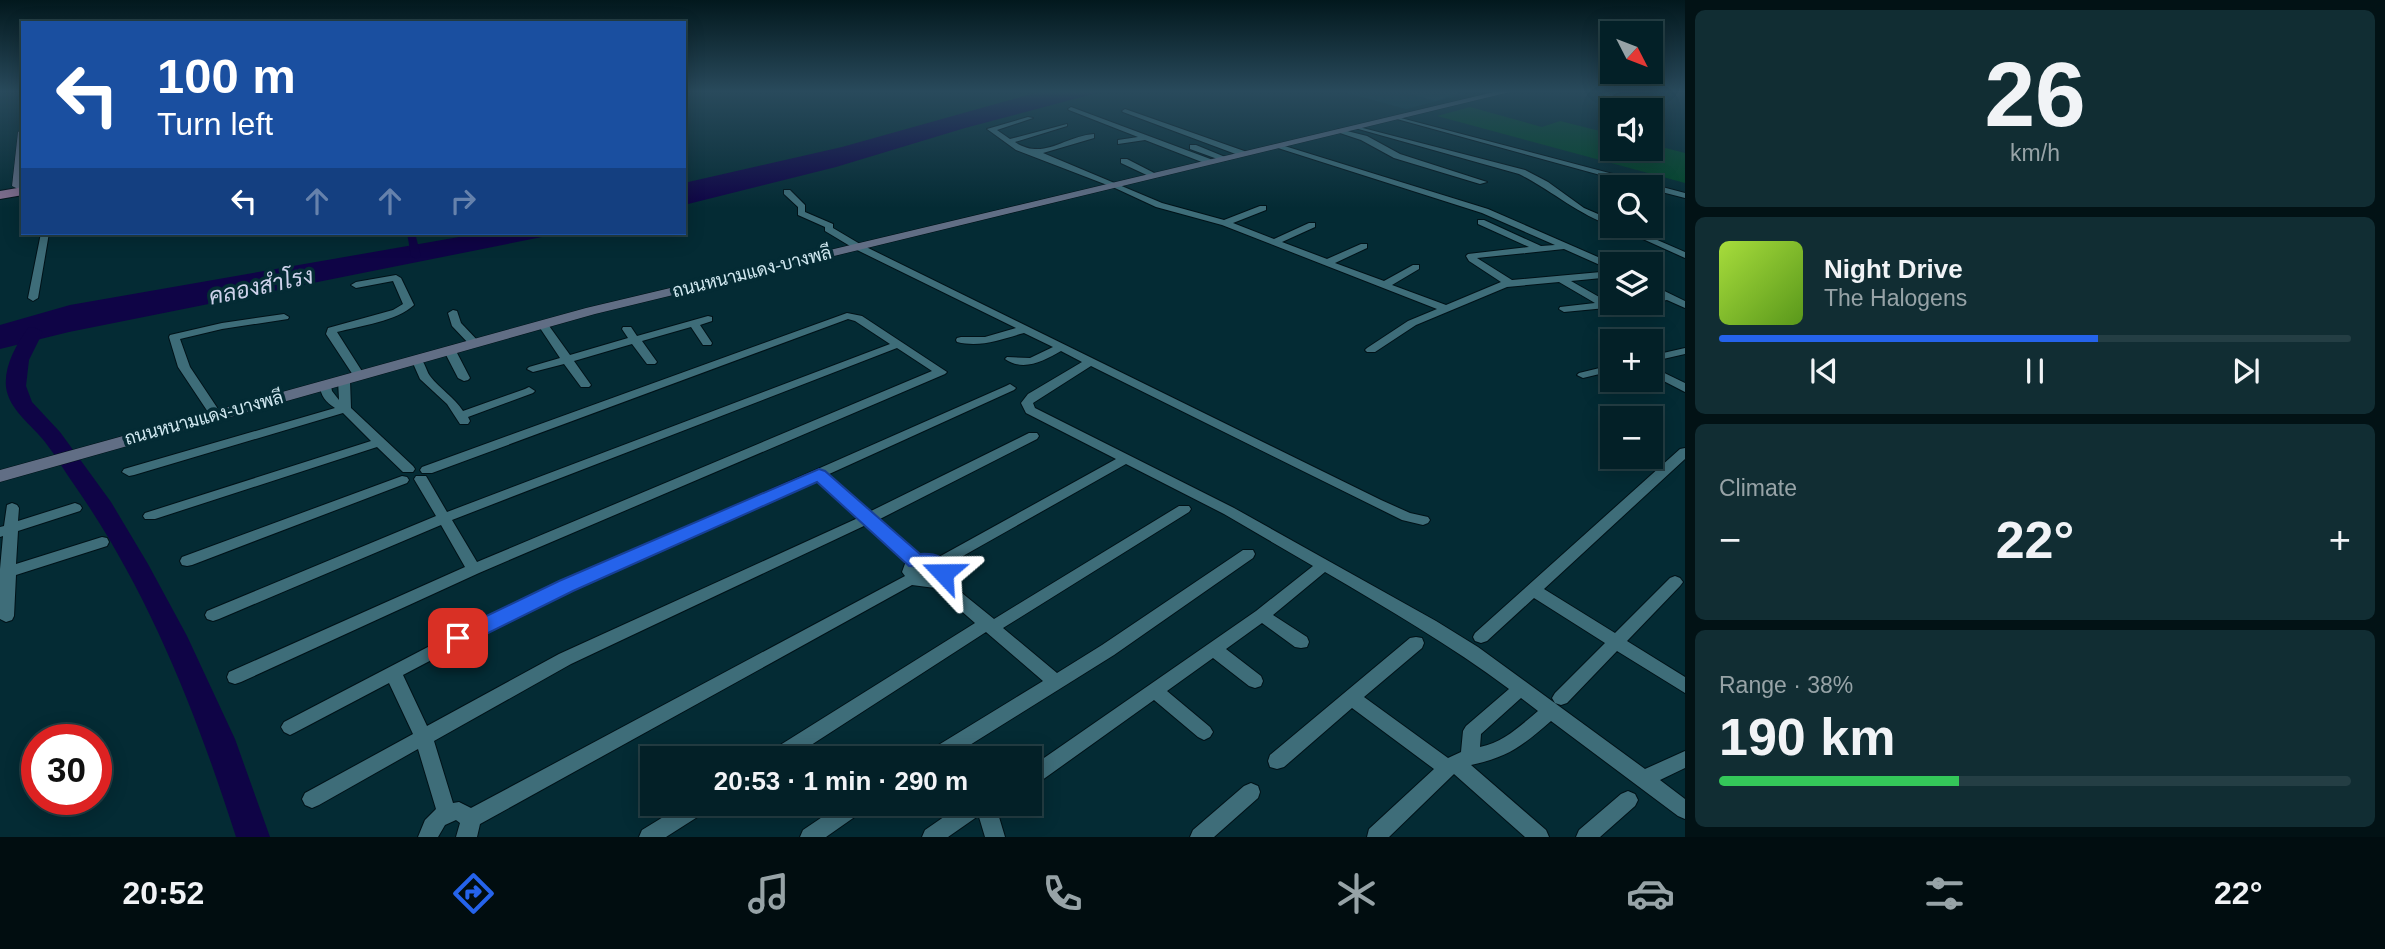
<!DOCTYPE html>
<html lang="en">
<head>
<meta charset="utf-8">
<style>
	body { margin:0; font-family:Arial,Sarabun,sans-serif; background:#112d33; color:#f1f3f6; height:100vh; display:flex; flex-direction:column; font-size:26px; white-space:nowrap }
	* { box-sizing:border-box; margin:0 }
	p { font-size:23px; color:#97a3a7 }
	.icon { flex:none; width:38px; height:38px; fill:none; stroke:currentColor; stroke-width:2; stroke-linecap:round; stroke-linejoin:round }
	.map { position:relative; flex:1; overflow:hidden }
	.details { display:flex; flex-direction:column; gap:10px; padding:10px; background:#021215; width:700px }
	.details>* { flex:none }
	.guide { position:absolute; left:21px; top:21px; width:665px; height:214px; border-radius:0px; box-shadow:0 4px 18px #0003,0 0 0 2px #243e44; background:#1a4fa0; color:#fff; overflow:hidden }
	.needle { width:46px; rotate:132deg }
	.fabs { position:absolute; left:1600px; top:21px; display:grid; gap:14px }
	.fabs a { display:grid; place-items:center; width:63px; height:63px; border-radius:0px; background:#032027; box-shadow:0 4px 18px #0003,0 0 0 2px #243e44; font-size:35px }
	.speed { position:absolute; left:21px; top:724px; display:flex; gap:14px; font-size:35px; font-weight:700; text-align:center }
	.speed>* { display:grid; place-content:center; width:91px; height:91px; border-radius:50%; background:#032027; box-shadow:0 4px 18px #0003,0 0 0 2px #243e44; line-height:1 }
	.speed .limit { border:10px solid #d22; background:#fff; color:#111 }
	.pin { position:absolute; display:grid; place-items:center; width:60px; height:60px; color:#fff; margin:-30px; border-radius:14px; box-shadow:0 4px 10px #0006 }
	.me { position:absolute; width:77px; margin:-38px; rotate:293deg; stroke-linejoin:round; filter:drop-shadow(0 0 5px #0008) }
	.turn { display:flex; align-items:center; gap:24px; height:147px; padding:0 21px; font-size:32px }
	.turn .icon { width:91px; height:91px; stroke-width:2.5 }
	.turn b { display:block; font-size:49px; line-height:60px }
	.lanes { display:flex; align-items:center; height:66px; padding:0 21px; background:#0003; justify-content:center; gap:35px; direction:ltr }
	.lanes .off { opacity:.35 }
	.big { font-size:52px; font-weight:800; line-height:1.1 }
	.details .tile { flex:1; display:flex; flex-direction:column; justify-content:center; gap:10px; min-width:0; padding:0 24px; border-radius:10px; background:#112d33 }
	.details .dial { align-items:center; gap:0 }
	.dial b { font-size:91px; line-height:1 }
	.song { display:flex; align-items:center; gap:21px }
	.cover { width:84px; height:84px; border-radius:10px; background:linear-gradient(135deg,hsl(80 70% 55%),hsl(90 70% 35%)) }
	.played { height:7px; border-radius:4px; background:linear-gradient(90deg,#2563eb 60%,#243e44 60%) }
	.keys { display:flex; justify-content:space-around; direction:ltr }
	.heat { display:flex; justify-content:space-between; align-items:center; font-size:38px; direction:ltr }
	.charge { height:10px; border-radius:5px; background:linear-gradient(90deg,#34c759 38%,#243e44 0) }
	.trip { position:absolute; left:640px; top:746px; width:402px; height:70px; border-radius:0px; background:#032027; box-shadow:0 4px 18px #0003,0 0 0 2px #243e44; font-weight:800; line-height:70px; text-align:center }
	.tabs { display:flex; height:112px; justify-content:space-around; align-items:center; background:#010d10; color:#97a3a7 }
	.tabs .icon { width:49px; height:49px }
	.tabs .selected { color:#2563eb }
	.tabs b { font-size:32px; color:#f1f3f6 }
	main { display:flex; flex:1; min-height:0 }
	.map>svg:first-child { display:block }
	.built { fill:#063843 }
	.green { fill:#004527 }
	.water { fill:#0f0446 }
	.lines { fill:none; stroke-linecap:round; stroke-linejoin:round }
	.canal { fill:#0f0446; fill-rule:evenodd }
	.river { fill:#0f0446; fill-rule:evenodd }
	.building { fill:#114450 }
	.street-casing { stroke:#001218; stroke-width:2 }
	.secondary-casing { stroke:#001218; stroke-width:1 }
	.primary-casing { stroke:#001218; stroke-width:2 }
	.street { fill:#3e6d79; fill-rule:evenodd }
	.secondary { fill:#616e85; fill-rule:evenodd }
	.primary { fill:#846f91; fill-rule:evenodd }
	.route { fill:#2563eb; stroke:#184099; stroke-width:2 }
	.labels { text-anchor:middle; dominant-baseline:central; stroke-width:7; stroke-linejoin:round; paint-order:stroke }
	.far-street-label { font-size:18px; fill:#d0e8f0; stroke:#042b34 }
	.water-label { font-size:23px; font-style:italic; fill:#cdd1ea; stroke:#042b34 }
</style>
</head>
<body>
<main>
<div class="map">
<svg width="1685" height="837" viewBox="0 0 1685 837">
	<rect width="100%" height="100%" fill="#042b34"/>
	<path class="built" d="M1340,91H1453L1466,94L1406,109Z"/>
	<path class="green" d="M1470,107L1542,127L1560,121L1612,134V149H1650V144L1685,153V183L1437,116Z"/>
	<path class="water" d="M1042,91H1104L965,128L836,167L684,205V183L842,147Z
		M482,233H562L69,332L0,349V325L70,305Z"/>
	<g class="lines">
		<path class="canal" d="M407,233H415L421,256L419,258L416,259L411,256Z"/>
		<path class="river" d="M34,327L43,332L29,360L26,386L32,402L60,432L111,502L148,564L187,636L235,739L270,837H236C197,715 149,592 75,486C65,472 56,456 45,442C32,425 9,410 6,387C4,366 16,345 28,328Z"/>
	</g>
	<path class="building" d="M1412,91H1459V93L1435,101L1411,94Z"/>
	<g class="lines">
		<defs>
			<path id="street" d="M1610,91H1624L1612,95L1620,99L1617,101L1602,94Z
				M1071,107L1213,160L1214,162L1207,164L1145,140L1118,144V140L1138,137L1069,110L1068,109Z
				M1125,109L1247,152L1248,154L1241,156L1123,112L1122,111Z
				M1028,117L1033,118L997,130L1010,139L1067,124V126L1015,142C1044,161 1064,136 1094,134V138L1043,153L1162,203L1224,220L1260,206H1266V210L1233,223L1274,239L1309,223H1315V227L1282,242L1327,259L1361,244H1367V248L1335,263L1384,281L1413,265H1419V269L1392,285L1446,305L1501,282L1469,261L1466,256L1468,254L1529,247L1478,224V220H1484L1541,246L1555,245L1482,213L1278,148V144L1488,209L1614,264H1612V270L1609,269L1564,249L1477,258L1512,280L1612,271V277L1571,281L1608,302L1632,303L1627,306L1564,312L1559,309L1560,307L1595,303L1559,282L1507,287L1416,325L1375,352H1367L1365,350L1367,348L1408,321L1437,309L1222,225L1156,207L1115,188L1016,150L987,129Z
				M1397,117L1685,193V198L1650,189V187H1644L1397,119Z
				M1355,126L1525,170L1548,182L1584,208L1612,220V226C1577,214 1551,190 1519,174L1355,128Z
				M1339,129L1367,136L1400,154L1487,182L1480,184L1394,158L1361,140L1337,132V130Z
				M1190,145H1196L1230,159L1223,161L1190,149Z
				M1121,159H1127L1160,176L1153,178L1121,163Z
				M784,190H790L805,205V212L833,224V228L860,244L1381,500L1410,513L1428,517L1430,520L1428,523L1423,525L1402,520L1091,366L1033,403L1035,408L1234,508L1436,621L1478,647L1645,769L1685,751V768L1660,780L1685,799V819L1678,816L1551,721C1522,746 1509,757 1471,765L1546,830L1549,837H1525L1454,774L1389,837H1367L1369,829L1434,769L1352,708L1284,767L1277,769L1270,767L1268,761L1270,755L1410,638L1416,637L1422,638L1424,643L1422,648L1364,697L1448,758L1461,752L1463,731L1466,726L1509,689C1450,645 1388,609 1325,572L1273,615L1307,637L1309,642L1307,647L1301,648L1295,647L1262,623L1226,649L1261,676L1263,681L1261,686L1255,688L1249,686L1213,658L1167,691L1210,727L1213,732L1210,737L1204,740L1198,737L1154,700L1038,783L1031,785V767L1256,611L1313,566L1224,514L1126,464L947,565L949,569L947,581L994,619L1179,506H1189L1191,509L1189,512L1003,628L1057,673L1102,645L1243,550H1253L1255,554L1253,558L1114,655L949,758H924L927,752L1043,681L986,632L791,758H766L769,752L975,623L935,588L912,585L480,824L477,837H456L460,823L456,820L445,825L438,837H418L425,820L436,809L418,749L319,805L312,808L305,805L302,799L305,793L413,734L389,683L296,732L290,735L284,732L281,727L284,722L474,623L561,582L1006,386L1010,384L1016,388L1014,390L827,475L869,512L1029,433H1037L1039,436L1037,439L878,520L919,556L926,554L937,558L1116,459L1026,413L1021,403L1028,394L1082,362L1061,351C1044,361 1023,372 1005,359L1007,357L1030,358L1053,347L1024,333C1002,339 981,348 957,342L956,340L957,338L961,337H985L1016,328L855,249L825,231V227L798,215V207L784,194ZM816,480L858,518L559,654L427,726L403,675C538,604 677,542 816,480ZM866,525L906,561L902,572L905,576L471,808L459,802L453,803L434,741L571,664ZM926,565L934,570L933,576H922L918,571L919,567ZM1521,698L1538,711C1520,726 1504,742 1480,747L1481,734Z
				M1614,226H1625L1685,252V258Z
				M41,233H49L38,298L33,301L28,298Z
				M396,275L401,278L414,305C397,321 360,326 337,332L365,376L359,379L355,378L326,334L328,328L393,310L403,304L393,281L356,288L351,285L356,282Z
				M1650,284L1685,301V308L1667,300L1650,303H1649L1650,297L1660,296L1650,291Z
				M453,310L457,311L461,323L479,342L480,344L479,346H471L452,326L448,313Z
				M847,313L862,316L947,372L945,374L479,573L241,682L235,684L229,682L227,677L229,672L465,567L441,525L219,619L213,621L207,619L205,615L207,611L436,516L414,479L416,476H426L447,512L890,344L855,321L848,319L432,473H422L420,470L422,467ZM897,348L932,371L477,562L452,520Z
				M284,314L289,317L288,319L222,329L180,339L190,367L222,415L220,418H212L178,367L169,337L170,335L222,323Z
				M708,316L712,317V321L700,325L712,343L711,345H703L691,327L642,341L657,362L655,364H647L632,344L574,361L591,385L589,387H581L564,364L533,372L527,369L529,367L560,358L538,325L539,323H547L570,355L628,338L622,329L623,327H631L637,336Z
				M450,348L456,351L470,378L468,380L464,381L458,378L444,351Z
				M1685,348V354L1650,362V356Z
				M418,358C426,362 425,369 430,376C440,389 454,397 463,411L525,389L529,387L535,391L533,393L468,417L470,421L468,424H460L447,404L420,379L412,361Z
				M1612,365V371L1583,378L1577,375L1579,373Z
				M1650,366L1685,383V392L1650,374Z
				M344,377L350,380L351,408L413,466L415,469L413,472H403L377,447L155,519H145L143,516L145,513L371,441L343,413L134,475L129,476L122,472L124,469L335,408C326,402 320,396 320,384L326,381L330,382L332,391L339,400L338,380Z
				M1685,448V459L1544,589L1615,633L1670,578L1675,576L1680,578L1683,582L1680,586L1627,641L1685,677V693L1617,651L1567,703L1561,705L1555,703L1552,698L1555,693L1605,643L1534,598L1487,641L1481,643L1475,641L1473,637L1475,633L1680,449Z
				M402,476L407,477L409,480L407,483L192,565L187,566L182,565L180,561L182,557Z
				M12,503L17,505L19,508L18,521L75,503L80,505L82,508L80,511L18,531L16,564L102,537L107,538L109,542L107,546L16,575L14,616L12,620L6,622L0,619V569L3,536L0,537V527L4,526L7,505Z
				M1251,783L1258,786L1260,792L1258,798L1214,837H1190L1193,830L1244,786Z
				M1628,791L1635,794L1638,800L1635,806L1600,837H1576L1579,830L1621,794Z
				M686,803H712L710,809L666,837H639L642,830Z
				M843,803H868L866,809L826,837H800L803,830Z
				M964,803H1004L999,817L1005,837H985L979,817L981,814L948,837H922L925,830Z"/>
			<path id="secondary" d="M1498,91H1514L595,314L0,482V470L586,308Z
				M23,129V187L18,189L12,186L18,132Z"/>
			<path id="primary" d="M23,187V195L0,199V191Z"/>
		</defs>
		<use href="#street" class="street-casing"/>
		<use href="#secondary" class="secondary-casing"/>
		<use href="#primary" class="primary-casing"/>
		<use href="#street" class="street"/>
		<use href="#secondary" class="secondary"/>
		<use href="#primary" class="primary"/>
	</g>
	<linearGradient id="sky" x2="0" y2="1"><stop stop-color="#02181d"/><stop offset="0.44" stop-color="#294a5c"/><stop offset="1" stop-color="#294a5c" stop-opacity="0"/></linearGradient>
	<rect width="1685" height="208" fill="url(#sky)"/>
	<path class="route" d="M819,469L825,471L920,554C937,553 946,557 953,573L950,578H936L928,567L909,566L817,482L573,591L466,644L458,647L451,644L448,638L451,633L559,581Z"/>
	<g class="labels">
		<g class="far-street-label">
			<text transform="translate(752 272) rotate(-14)">ถนนหนามแดง-บางพลี</text>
			<text transform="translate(204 418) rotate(-15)">ถนนหนามแดง-บางพลี</text>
		</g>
		<g class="water-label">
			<text transform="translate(261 286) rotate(-12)">คลองสำโรง</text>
		</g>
	</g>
</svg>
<div class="fabs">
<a><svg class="needle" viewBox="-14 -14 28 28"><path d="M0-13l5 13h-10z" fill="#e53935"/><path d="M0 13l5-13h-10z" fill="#97a3a7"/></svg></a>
<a><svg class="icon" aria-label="sound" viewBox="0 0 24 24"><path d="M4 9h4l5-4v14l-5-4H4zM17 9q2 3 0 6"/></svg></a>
<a><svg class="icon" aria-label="search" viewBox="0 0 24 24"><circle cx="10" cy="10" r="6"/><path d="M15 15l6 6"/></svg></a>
<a><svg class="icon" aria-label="layers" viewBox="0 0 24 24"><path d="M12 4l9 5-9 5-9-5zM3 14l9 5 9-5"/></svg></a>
<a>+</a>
<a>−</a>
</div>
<div class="speed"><div class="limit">30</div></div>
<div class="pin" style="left:458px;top:638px;background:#d93025"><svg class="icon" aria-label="arrive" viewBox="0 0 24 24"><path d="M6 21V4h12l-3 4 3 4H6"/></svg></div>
<svg class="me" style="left:943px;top:573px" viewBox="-20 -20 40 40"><path d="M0-17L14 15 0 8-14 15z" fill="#2563eb" stroke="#fff" stroke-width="4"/></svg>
<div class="trip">20:53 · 1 min · 290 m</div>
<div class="guide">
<div class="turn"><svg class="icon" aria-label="left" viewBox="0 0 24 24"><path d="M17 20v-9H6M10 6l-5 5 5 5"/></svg><div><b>100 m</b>Turn left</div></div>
<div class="lanes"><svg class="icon" aria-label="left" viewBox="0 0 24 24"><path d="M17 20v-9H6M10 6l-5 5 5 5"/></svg><svg class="icon off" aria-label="ahead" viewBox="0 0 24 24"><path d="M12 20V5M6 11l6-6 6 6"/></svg><svg class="icon off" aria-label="ahead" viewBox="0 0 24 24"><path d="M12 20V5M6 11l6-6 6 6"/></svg><svg class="icon off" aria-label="right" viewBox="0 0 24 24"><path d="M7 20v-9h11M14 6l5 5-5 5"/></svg></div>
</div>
</div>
<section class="details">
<div class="tile dial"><b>26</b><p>km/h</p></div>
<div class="tile">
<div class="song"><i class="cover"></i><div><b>Night Drive</b><p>The Halogens</p></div></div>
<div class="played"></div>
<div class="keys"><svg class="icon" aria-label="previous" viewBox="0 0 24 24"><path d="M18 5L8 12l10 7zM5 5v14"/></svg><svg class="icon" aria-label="pause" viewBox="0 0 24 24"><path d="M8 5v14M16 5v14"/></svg><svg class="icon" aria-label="next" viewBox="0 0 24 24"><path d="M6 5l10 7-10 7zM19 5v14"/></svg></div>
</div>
<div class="tile"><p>Climate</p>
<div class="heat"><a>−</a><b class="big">22°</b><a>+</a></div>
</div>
<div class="tile"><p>Range · 38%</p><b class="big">190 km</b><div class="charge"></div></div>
</section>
</main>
<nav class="tabs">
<b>20:52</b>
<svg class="icon selected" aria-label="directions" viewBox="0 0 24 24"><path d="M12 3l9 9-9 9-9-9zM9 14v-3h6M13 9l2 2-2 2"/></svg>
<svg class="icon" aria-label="music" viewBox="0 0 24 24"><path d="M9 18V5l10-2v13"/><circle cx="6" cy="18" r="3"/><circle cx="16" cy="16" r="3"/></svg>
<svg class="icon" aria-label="phone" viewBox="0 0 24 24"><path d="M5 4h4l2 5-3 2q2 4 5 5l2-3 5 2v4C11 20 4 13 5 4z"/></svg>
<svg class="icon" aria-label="climate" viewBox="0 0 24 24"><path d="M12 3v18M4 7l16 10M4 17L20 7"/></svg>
<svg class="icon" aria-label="car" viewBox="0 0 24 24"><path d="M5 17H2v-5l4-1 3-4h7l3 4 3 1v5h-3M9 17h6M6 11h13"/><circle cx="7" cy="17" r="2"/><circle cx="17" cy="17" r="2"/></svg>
<svg class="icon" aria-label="filters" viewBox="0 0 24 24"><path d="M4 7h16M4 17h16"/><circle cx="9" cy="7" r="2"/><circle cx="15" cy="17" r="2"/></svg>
<b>22°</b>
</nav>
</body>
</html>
